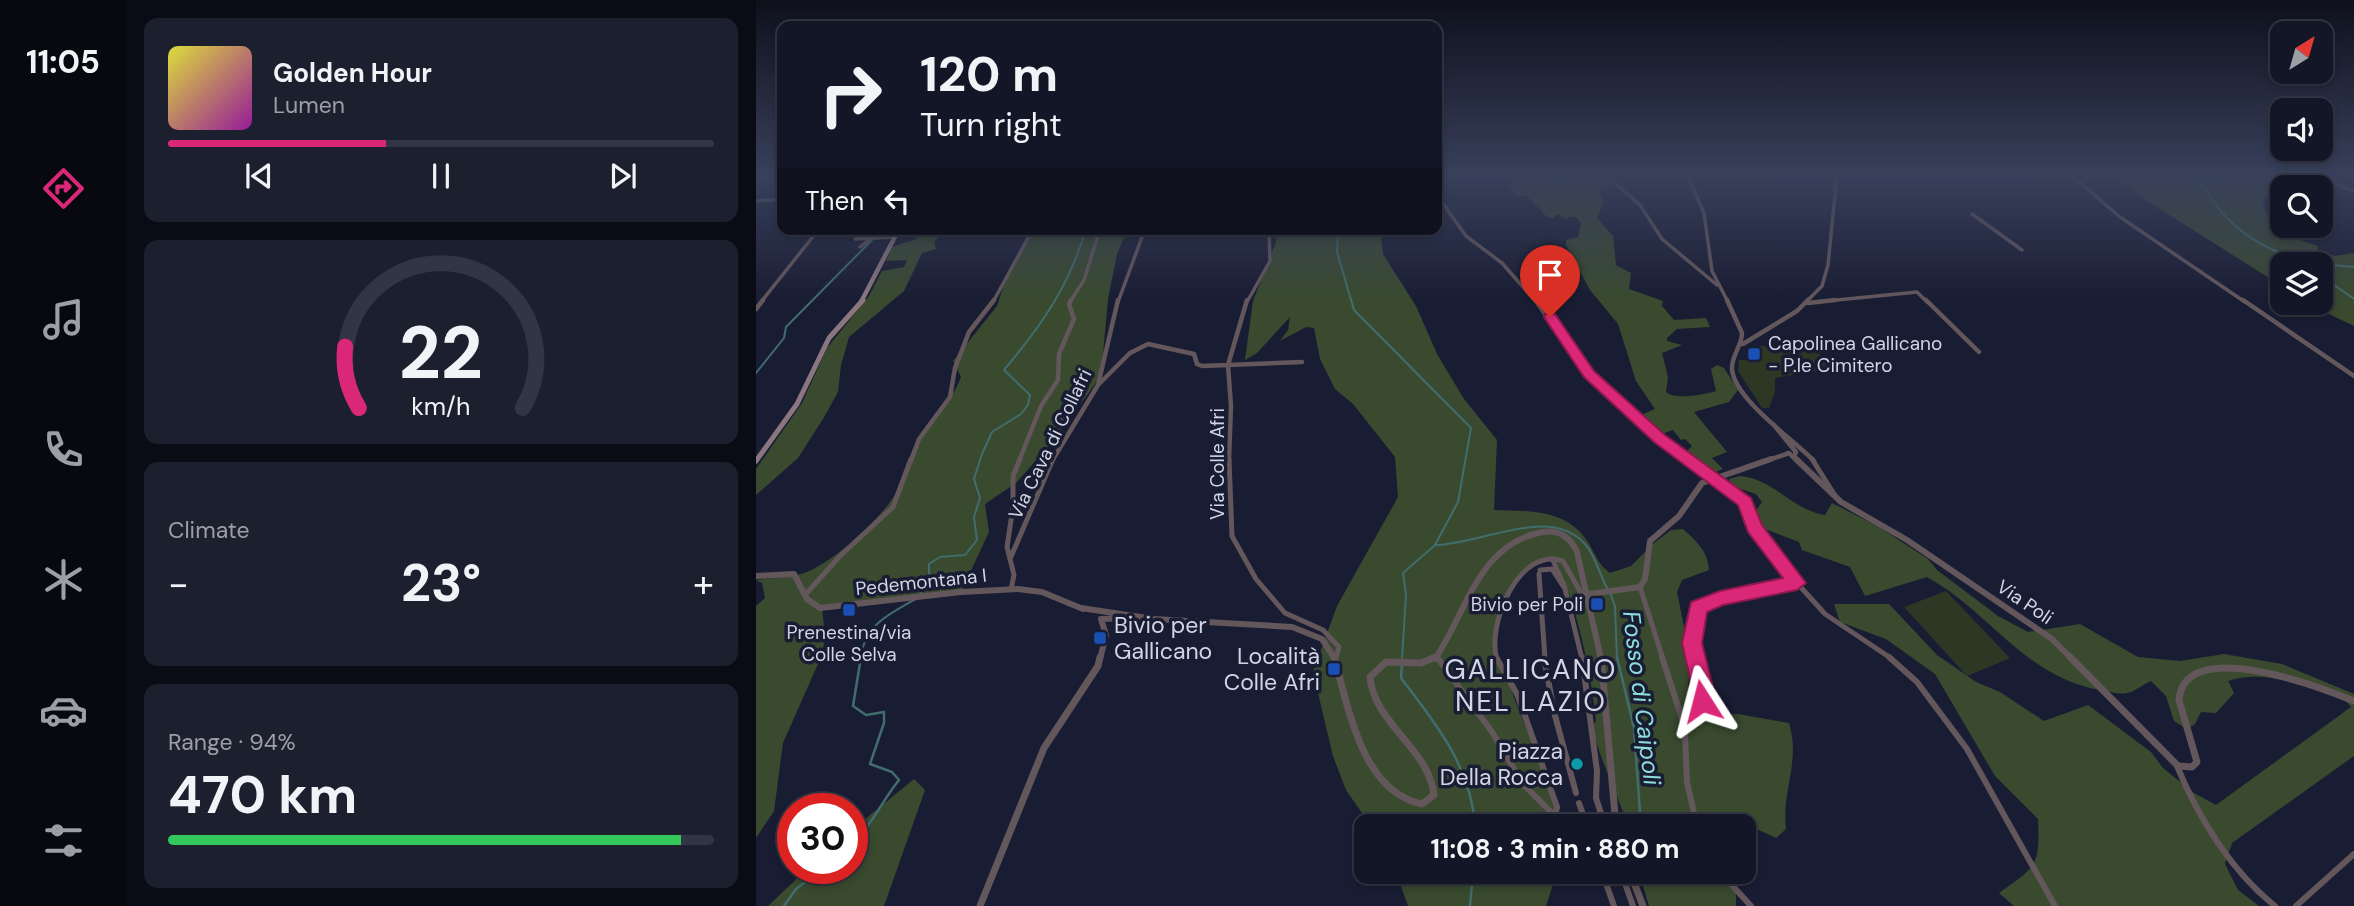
<!DOCTYPE html>
<html lang="en">
<head>
<meta charset="utf-8">
<style>
	body { margin:0; font-family:"DM Sans",sans-serif; background:#1c1f2e; color:#f1f3f6; height:100vh; display:flex; flex-direction:column; font-size:26px; white-space:nowrap }
	* { box-sizing:border-box; margin:0 }
	p { font-size:23px; color:#9d9fa7 }
	.icon { flex:none; width:38px; height:38px; fill:none; stroke:currentColor; stroke-width:2; stroke-linecap:round; stroke-linejoin:round }
	.map { position:relative; flex:1; overflow:hidden }
	.panel { display:flex; flex-direction:column; gap:18px; padding:18px; background:#0a0c15; width:630px }
	.panel>* { flex:none }
	.guide { position:absolute; left:21px; top:21px; width:665px; height:214px; border-radius:14px; box-shadow:0 4px 10px #0003,0 0 0 2px #323543; background:#131626; color:#f1f3f6; overflow:hidden }
	.needle { width:46px; rotate:37deg }
	.buttons { position:absolute; left:1514px; top:21px; display:grid; gap:14px }
	.buttons a { display:grid; place-items:center; width:63px; height:63px; border-radius:14px; background:#131626; box-shadow:0 4px 10px #0003,0 0 0 2px #323543; font-size:35px }
	.speed { position:absolute; left:21px; top:793px; display:flex; gap:14px; font-size:35px; font-weight:700; text-align:center }
	.speed>* { display:grid; place-content:center; width:91px; height:91px; border-radius:50%; background:#131626; box-shadow:0 4px 10px #0003,0 0 0 2px #323543; line-height:1 }
	.speed .limit { border:10px solid #d22; background:#fff; color:#111 }
	.pin { position:absolute; display:grid; place-items:center; width:60px; height:60px; color:#fff; margin:-72px -30px; border-radius:50% 50% 50% 0; rotate:-45deg; box-shadow:0 0 7px #0007 }
	.pin .icon { rotate:45deg }
	.me { position:absolute; width:77px; margin:-38px; rotate:351deg; stroke-linejoin:round; filter:drop-shadow(0 0 5px #0008) }
	.turn { display:flex; align-items:center; gap:24px; height:147px; padding:0 28px; font-size:32px }
	.turn .icon { width:91px; height:91px; stroke-width:2.5 }
	.turn b { display:block; font-size:49px; line-height:60px }
	.then { display:flex; align-items:center; height:66px; padding:0 28px; background:#0003; gap:14px; font-size:26px }
	.big { font-size:52px; font-weight:700; line-height:1.1 }
	.panel .tile { flex:1; display:flex; flex-direction:column; justify-content:center; gap:10px; min-width:0; padding:0 24px; border-radius:14px; background:#1c1f2e }
	.panel .dial { align-items:center; gap:0 }
	.dial svg { height:182px; overflow:visible; fill:none; stroke:#323543; stroke-width:7; stroke-linecap:round; text-anchor:middle }
	.dial text { fill:#f1f3f6; stroke:none }
	.song { display:flex; align-items:center; gap:21px }
	.cover { width:84px; height:84px; border-radius:10px; background:linear-gradient(135deg,hsl(60 70% 55%),hsl(300 70% 35%)) }
	.played { height:7px; border-radius:4px; background:linear-gradient(90deg,#db2777 40%,#323543 40%) }
	.keys { display:flex; justify-content:space-around; direction:ltr }
	.heat { display:flex; justify-content:space-between; align-items:center; font-size:38px; direction:ltr }
	.charge { height:10px; border-radius:5px; background:linear-gradient(90deg,#34c759 94%,#323543 0) }
	.trip { position:absolute; left:598px; top:814px; width:402px; height:70px; border-radius:14px; background:#131626; box-shadow:0 4px 10px #0003,0 0 0 2px #323543; font-weight:700; line-height:70px; text-align:center }
	main { display:flex; flex:1; min-height:0 }
	.menu { display:flex; flex-direction:column; width:126px; justify-content:space-around; align-items:center; background:#08090f; color:#9d9fa7 }
	.menu .icon { width:49px; height:49px }
	.menu .active { color:#db2777 }
	.menu b { font-size:32px; color:#f1f3f6 }
	.map>svg:first-child { display:block }
	.green { fill:#2c3824 }
	.forest { fill:#394a2f }
	.lines { fill:none; stroke-linecap:round; stroke-linejoin:round }
	.stream-far1 { stroke:#416d6e; stroke-width:2 }
	.stream { stroke:#416d6e; stroke-width:2.5 }
	.minor-far3 { stroke:#64575c; stroke-width:3.5 }
	.minor-far2 { stroke:#64575c; stroke-width:4.5 }
	.minor-far1 { stroke:#64575c; stroke-width:5 }
	.minor { stroke:#64575c; stroke-width:6 }
	.tertiary-far3 { stroke:#64575c; stroke-width:3.5 }
	.tertiary-far2 { stroke:#64575c; stroke-width:4.5 }
	.tertiary-far1 { stroke:#64575c; stroke-width:6 }
	.tertiary { stroke:#64575c; stroke-width:7 }
	.secondary-far1 { stroke:#8b767f; stroke-width:4.5 }
	.secondary { stroke:#8b767f; stroke-width:5 }
	.route { fill:#db2777; stroke:#8e194d; stroke-width:2 }
	.transit-dot { fill:#1a4fb4; stroke:#191d33; stroke-width:2.5 }
	.culture-dot { fill:#0f9aa8; stroke:#191d33; stroke-width:2.5 }
	.labels { text-anchor:middle; dominant-baseline:central; stroke-width:7; stroke-linejoin:round; paint-order:stroke }
	.poi-label { font-size:19px; fill:#d1d5e4; stroke:#191d33; text-anchor:start }
	.street-label { font-size:19px; fill:#d1d5e4; stroke:#191d33 }
	.near-poi-label { font-size:23px; fill:#d1d5e4; stroke:#191d33; text-anchor:end }
	.near-water-label { font-size:24px; font-style:italic; fill:#8dddde; stroke:#191d33 }
	.near-quarter-label { font-size:28px; letter-spacing:2px; fill:#d1d5e4; stroke:#191d33 }
</style>
</head>
<body>
<main>
<nav class="menu">
<b>11:05</b>
<svg class="icon active" aria-label="directions" viewBox="0 0 24 24"><path d="M12 3l9 9-9 9-9-9zM9 14v-3h6M13 9l2 2-2 2"/></svg>
<svg class="icon" aria-label="music" viewBox="0 0 24 24"><path d="M9 18V5l10-2v13"/><circle cx="6" cy="18" r="3"/><circle cx="16" cy="16" r="3"/></svg>
<svg class="icon" aria-label="phone" viewBox="0 0 24 24"><path d="M5 4h4l2 5-3 2q2 4 5 5l2-3 5 2v4C11 20 4 13 5 4z"/></svg>
<svg class="icon" aria-label="climate" viewBox="0 0 24 24"><path d="M12 3v18M4 7l16 10M4 17L20 7"/></svg>
<svg class="icon" aria-label="car" viewBox="0 0 24 24"><path d="M5 17H2v-5l4-1 3-4h7l3 4 3 1v5h-3M9 17h6M6 11h13"/><circle cx="7" cy="17" r="2"/><circle cx="17" cy="17" r="2"/></svg>
<svg class="icon" aria-label="filters" viewBox="0 0 24 24"><path d="M4 7h16M4 17h16"/><circle cx="9" cy="7" r="2"/><circle cx="15" cy="17" r="2"/></svg>
</nav>
<section class="panel">
<div class="tile">
<div class="song"><i class="cover"></i><div><b>Golden Hour</b><p>Lumen</p></div></div>
<div class="played"></div>
<div class="keys"><svg class="icon" aria-label="previous" viewBox="0 0 24 24"><path d="M18 5L8 12l10 7zM5 5v14"/></svg><svg class="icon" aria-label="pause" viewBox="0 0 24 24"><path d="M8 5v14M16 5v14"/></svg><svg class="icon" aria-label="next" viewBox="0 0 24 24"><path d="M6 5l10 7-10 7zM19 5v14"/></svg></div>
</div>
<div class="tile dial"><svg viewBox="0 0 100 80">
<path d="M14 69A42 42 0 1 1 86 69"/>
<path d="M14 69A42 42 0 0 1 8 42" stroke="#db2777"/>
<text x="50" y="56" font-size="32" font-weight="700">22</text>
<text x="50" y="72" font-size="11">km/h</text>
</svg></div>
<div class="tile"><p>Climate</p>
<div class="heat"><a>−</a><b class="big">23°</b><a>+</a></div>
</div>
<div class="tile"><p>Range · 94%</p><b class="big">470 km</b><div class="charge"></div></div>
</section>
<div class="map">
<svg width="1598" height="906" viewBox="0 0 1598 906">
	<rect width="100%" height="100%" fill="#191d33"/>
	<path class="green" d="M1002,346L1059,348L1075,369L1019,378V392L1013,408H1006L982,371L983,360H1004Z
		M1190,591L1254,658L1211,676L1148,607Z"/>
	<path class="forest" d="M750,174H847L856,184L843,190L848,200L841,218L857,236L860,265L875,273L873,289L907,301L906,306L918,320L950,318L954,327L921,329L911,338V341L926,345L906,353L912,377L910,392C918,400 948,395 960,391L955,369L961,365L968,368L982,390L973,402L938,412L971,452L956,458L967,469L957,473L929,453L936,446L929,439L925,440L917,430L903,435L885,415L899,409L880,381L862,324L834,290L810,245V240L822,237L825,223L820,217H812L811,220L801,214L797,218L791,217L771,196H760L753,186L756,184L764,188Z
		M1357,174H1516L1535,187H1526V198L1511,195L1507,202L1513,218L1538,231V238L1562,246L1561,251L1579,256L1598,253V326L1550,303H1564V264H1526V286L1396,204Z
		M162,229H190L178,242L180,249L166,253L148,291L93,337L85,365L82,392L67,419L42,458L0,495V469L46,403L71,348L113,296L126,271L148,267L151,260L130,261L136,247L160,239Z
		M279,229H372L361,254L352,299L345,376L299,439L260,483L229,504L233,532L205,592L66,606L69,639L65,657L27,743L18,811L0,838V606L9,598L6,583L0,580C14,578 29,578 42,575C72,568 125,519 140,493C149,477 151,458 160,443C175,419 195,404 205,377L197,361L241,306L252,272Z
		M521,229H624L627,254L660,306L681,354L708,399L741,440L738,510C771,511 808,509 829,538C839,551 840,563 854,573L875,566L898,543L915,530L927,529C940,541 952,551 953,570L926,580L921,592L935,661L932,686L941,717L982,714L1033,723C1045,763 1025,791 1030,829L1020,838L977,818L963,820V826H872C861,792 844,761 836,726L840,721C834,666 822,612 800,560L794,558L775,566L751,593L738,646L802,810L803,826H615L590,790L577,756L557,672L581,606L642,497L639,457L597,404L579,389L564,359L558,328L550,327L524,341L532,330L534,317L501,353L489,360L497,301L520,242Z
		M984,476C1018,479 1036,510 1069,515L1076,503L1123,527L1172,559L1181,570L1242,616L1272,632L1324,624L1382,657L1424,661L1468,654L1526,664L1598,694V756L1476,843L1469,864L1482,890L1503,906H1258L1243,893C1281,866 1284,866 1282,819L1239,776L1179,674L1130,639L1084,622L1078,604H1133L1181,655L1220,682L1244,692L1288,721L1332,705L1395,752L1407,768L1438,793L1460,805L1595,707L1589,700C1553,688 1511,668 1472,681L1478,693L1460,713L1445,712L1439,724L1431,729L1418,721L1410,696L1395,681C1388,684 1378,692 1371,693C1364,695 1352,691 1344,690C1269,677 1234,612 1171,577L1109,596L1094,567L1046,550L1043,542L1004,527L997,515L1006,502L1000,494L976,486L973,479Z
		M158,779L169,790L128,906H12L52,868H96V830Z
		M640,872H801L790,906H652Z
		M883,872H980V906H893Z"/>
	<g class="lines">
		<path class="stream-far1" d="M802,174L812,183
			M1468,174L1449,178L1445,183C1452,191 1457,202 1464,210C1489,240 1525,257 1563,264
			M582,229L581,252L598,310L715,428L702,502L679,545C724,545 794,504 829,544C840,556 843,574 851,588
			M1564,264L1598,267
			M1564,275L1598,299
			M0,373L28,338L30,327L116,240
			M854,593L859,606L861,659
			M164,595L173,581V564L184,557L209,555L221,540L218,517L224,498L218,479L226,454L236,432L265,414L272,405L274,395L248,370C286,325 313,286 330,229
			M646,658L650,595L647,573L678,546
			M105,659C107,626 133,614 160,599"/>
		<path class="stream" d="M861,657L878,728L884,812
			M646,664L645,678C680,724 715,766 719,826
			M96,845C115,826 126,801 143,780L136,772L114,764L128,723V712L110,715L97,706L105,657
			M28,906L40,889L68,868
			M714,906L717,872"/>
		<path class="minor-far3" d="M849,174L884,205L906,239L961,285
			M931,174L948,213L956,271L972,302
			M1314,174L1364,217L1489,302
			M0,182L11,174
			M0,201L26,199
			M1216,214L1266,250
			M99,239L139,237
			M104,247L114,239
			M5,302L63,229
			M237,302L277,229
			M314,302L328,280L344,229
			M362,302L389,229
			M491,302L514,261L513,229
			M1050,302L1066,286L1072,265L1081,174
			M1061,302L1161,292L1171,302"/>
		<path class="minor-far2" d="M971,300L986,333C986,346 975,356 976,369C978,399 1038,440 1058,461
			M1170,300L1223,352
			M1487,300L1598,376
			M1052,303L1079,300
			M0,309L7,300
			M987,344L1041,311L1052,300
			M342,385L374,353L392,344L438,354L441,364L446,366L546,362
			M1017,424L1040,452L1038,456
			M155,461L163,439L194,397L199,368L213,332L238,300
			M263,461L285,406L302,380L303,354L318,319L313,304L315,300
			M296,461L342,385L362,300
			M473,461L475,406L472,365L491,300"/>
		<path class="minor-far1" d="M473,459L476,536L500,579L529,613L567,630L583,647L580,658
			M1056,459L1078,494
			M796,558L808,585L826,659
			M254,559L297,459
			M784,570L796,569L807,586
			M783,574L789,659
			M1041,583L1069,614L1136,659
			M884,587L907,659
			M255,589L258,575L251,547L257,507V476L264,459
			M49,595L84,556L137,507L155,459
			M681,657L683,659
			M741,659C730,626 763,545 807,561L830,602
			M939,659L936,645L942,607L964,599L1041,583L998,528L991,503L959,479"/>
		<path class="minor" d="M681,657L736,732L767,784L799,816L801,807L762,696L740,657
			M788,657L798,712L820,793
			M826,657L841,771L840,798L849,826
			M906,657L928,725
			M1133,657L1161,682L1211,749L1299,906
			M929,734L931,782L941,826
			M929,735L934,705L949,698L939,657
			M1421,766C1442,817 1475,871 1519,906
			M823,803L831,826
			M846,872L858,906
			M865,872L877,906
			M964,872L995,906
			M1540,906L1598,854"/>
		<path class="tertiary-far3" d="M1555,174L1598,191
			M681,195L710,236L746,263L780,302"/>
		<path class="tertiary-far2" d="M779,300L829,370L900,435L935,461
			M1010,461L1033,453L1041,461"/>
		<path class="tertiary-far1" d="M932,459L959,479
			M1040,459L1085,502L1151,540L1296,639L1316,659
			M0,576L38,574L51,599L64,608L205,592L262,589L286,592L327,609
			M833,594L884,587L889,579L894,541L923,516L946,483L1015,459
			M325,608L398,619L536,627L566,639L579,659
			M345,619L376,618
			M344,659L350,635L345,619
			M679,659C710,614 722,543 787,532C803,529 815,538 821,552L845,659"/>
		<path class="tertiary" d="M578,657C593,708 605,791 666,804L678,795C673,748 618,724 614,677L630,662L665,663L680,657
			M845,657L860,826
			M1314,657L1422,766L1436,767L1441,762L1423,700C1428,635 1564,687 1598,701
			M874,872L887,906
			M224,906L288,748L342,666L344,657"/>
		<path class="secondary-far1" d="M105,302L143,229"/>
		<path class="secondary" d="M0,461L41,404L73,338L107,300"/>
	</g>
	<linearGradient id="sky" x2="0" y2="1"><stop stop-color="#0e101c"/><stop offset="0.58" stop-color="#38405b"/><stop offset="1" stop-color="#38405b" stop-opacity="0"/></linearGradient>
	<rect width="1598" height="301" fill="url(#sky)"/>
	<path class="route" d="M789,314H799L838,371L909,435L995,498L1006,525L1050,583L1041,590L967,605L951,612L946,643L959,696L954,707L946,710L939,707L936,701L938,696L926,643L935,602L964,591L1027,578L992,532L982,505L898,442L828,377L788,317Z"/>
	<g class="transit-dot">
		<rect x="991" y="347" width="14" height="14" rx="3.5"/>
		<rect x="834" y="597" width="14" height="14" rx="3.5"/>
		<rect x="86" y="603" width="14" height="14" rx="3.5"/>
		<rect x="337" y="631" width="14" height="14" rx="3.5"/>
		<rect x="571" y="662" width="14" height="14" rx="3.5"/>
	</g>
	<circle class="culture-dot" cx="821" cy="764" r="7"/>
	<g class="labels">
		<g class="poi-label">
			<text x="1012" y="343">Capolinea Gallicano<tspan x="1012" dy="22">- P.le Cimitero</tspan></text>
			<text x="827" y="604" text-anchor="end">Bivio per Poli</text>
			<text x="93" y="632" text-anchor="middle">Prenestina/via<tspan x="93" dy="22">Colle Selva</tspan></text>
		</g>
		<g class="street-label">
			<text transform="translate(294 444) rotate(-64)">Via Cava di Collafri</text>
			<text transform="translate(461 464) rotate(-90)">Via Colle Afri</text>
			<text transform="translate(165 582) rotate(-6)">Pedemontana I</text>
			<text transform="translate(1269 602) rotate(34)">Via Poli</text>
		</g>
		<g class="near-poi-label">
			<text x="358" y="625" text-anchor="start">Bivio per<tspan x="358" dy="26">Gallicano</tspan></text>
			<text x="564" y="656">Località<tspan x="564" dy="26">Colle Afri</tspan></text>
			<text x="807" y="751">Piazza<tspan x="807" dy="26">Della Rocca</tspan></text>
		</g>
		<g class="near-water-label">
			<text transform="translate(886 698) rotate(83)">Fosso di Caipoli</text>
		</g>
		<g class="near-quarter-label">
			<text x="775" y="669">GALLICANO<tspan x="775" dy="32">NEL LAZIO</tspan></text>
		</g>
	</g>
</svg>
<div class="buttons">
<a><svg class="needle" viewBox="-14 -14 28 28"><path d="M0-13l5 13h-10z" fill="#e53935"/><path d="M0 13l5-13h-10z" fill="#9d9fa7"/></svg></a>
<a><svg class="icon" aria-label="sound" viewBox="0 0 24 24"><path d="M4 9h4l5-4v14l-5-4H4zM17 9q2 3 0 6"/></svg></a>
<a><svg class="icon" aria-label="search" viewBox="0 0 24 24"><circle cx="10" cy="10" r="6"/><path d="M15 15l6 6"/></svg></a>
<a><svg class="icon" aria-label="layers" viewBox="0 0 24 24"><path d="M12 4l9 5-9 5-9-5zM3 14l9 5 9-5"/></svg></a>
</div>
<div class="speed"><div class="limit">30</div></div>
<div class="pin" style="left:794px;top:317px;background:#d93025"><svg class="icon" aria-label="arrive" viewBox="0 0 24 24"><path d="M6 21V4h12l-3 4 3 4H6"/></svg></div>
<svg class="me" style="left:946px;top:701px" viewBox="-20 -20 40 40"><path d="M0-17L14 15 0 8-14 15z" fill="#db2777" stroke="#fff" stroke-width="4"/></svg>
<div class="trip">11:08 · 3 min · 880 m</div>
<div class="guide">
<div class="turn"><svg class="icon" aria-label="right" viewBox="0 0 24 24"><path d="M7 20v-9h11M14 6l5 5-5 5"/></svg><div><b>120 m</b>Turn right</div></div>
<div class="then">Then<svg class="icon" aria-label="left" viewBox="0 0 24 24"><path d="M17 20v-9H6M10 6l-5 5 5 5"/></svg></div>
</div>
</div>
</main>
</body>
</html>
